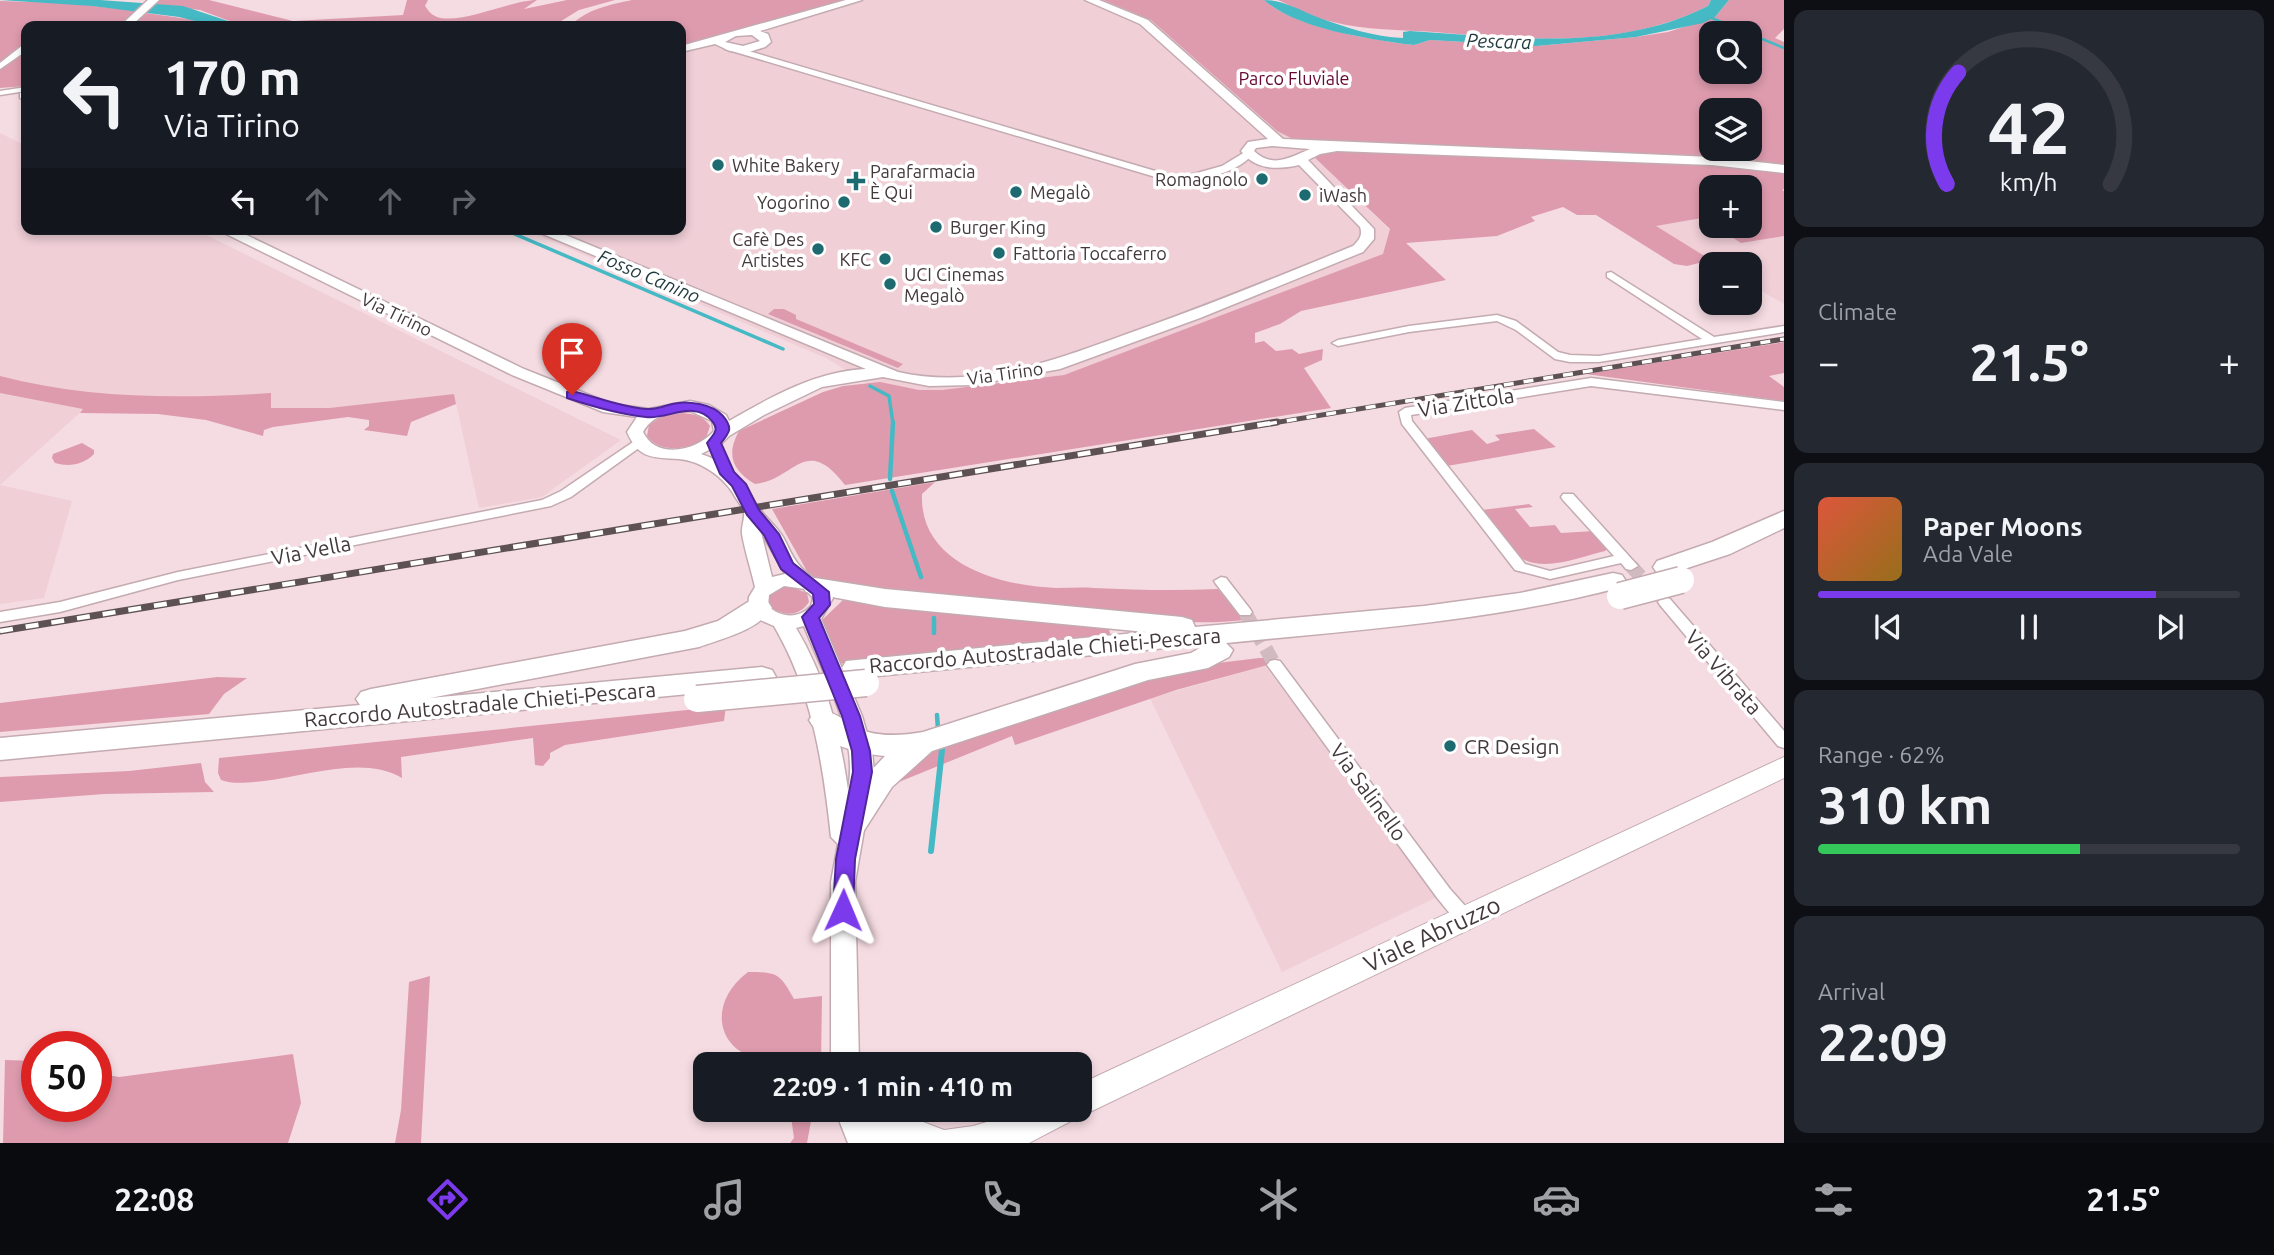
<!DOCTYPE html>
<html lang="en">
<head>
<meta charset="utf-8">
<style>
	body { margin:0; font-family:Ubuntu,sans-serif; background:#242831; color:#f1f3f6; height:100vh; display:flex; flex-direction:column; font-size:26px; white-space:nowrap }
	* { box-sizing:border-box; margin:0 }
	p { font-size:23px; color:#9ea1a6 }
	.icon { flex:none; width:38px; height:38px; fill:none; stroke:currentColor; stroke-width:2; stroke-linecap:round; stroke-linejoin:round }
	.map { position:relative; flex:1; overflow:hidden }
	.panel { display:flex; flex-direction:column; gap:10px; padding:10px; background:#0d0f14; width:490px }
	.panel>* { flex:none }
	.hud { position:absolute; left:21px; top:21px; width:665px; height:214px; border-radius:14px; box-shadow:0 4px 10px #0003; background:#171b24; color:#f1f3f6; overflow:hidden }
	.buttons { position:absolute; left:1699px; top:21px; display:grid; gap:14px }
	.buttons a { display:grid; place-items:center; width:63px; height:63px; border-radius:14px; background:#171b24; box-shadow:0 4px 10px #0003; font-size:35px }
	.speed { position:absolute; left:21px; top:1031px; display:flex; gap:14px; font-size:35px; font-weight:700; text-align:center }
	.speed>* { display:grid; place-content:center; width:91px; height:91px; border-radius:50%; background:#171b24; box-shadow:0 4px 10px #0003; line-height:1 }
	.speed .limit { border:10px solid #d22; background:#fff; color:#111 }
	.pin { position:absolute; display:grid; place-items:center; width:60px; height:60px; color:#fff; margin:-72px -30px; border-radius:50% 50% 50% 0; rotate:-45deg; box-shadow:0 0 7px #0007 }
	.pin .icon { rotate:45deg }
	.me { position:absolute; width:77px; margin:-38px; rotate:1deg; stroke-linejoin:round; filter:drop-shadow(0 0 5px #0008) }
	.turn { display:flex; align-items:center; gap:24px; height:147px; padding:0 28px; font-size:32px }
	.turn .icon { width:91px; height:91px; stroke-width:2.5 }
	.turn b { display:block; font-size:49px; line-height:60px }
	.lanes { display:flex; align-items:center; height:66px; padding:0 28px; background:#0003; justify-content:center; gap:35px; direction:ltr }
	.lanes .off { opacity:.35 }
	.big { font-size:52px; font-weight:700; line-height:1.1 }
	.panel .card { flex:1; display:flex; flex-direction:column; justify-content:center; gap:10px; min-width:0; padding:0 24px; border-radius:14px; background:#242831 }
	.panel .dial { align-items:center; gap:0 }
	.dial svg { height:182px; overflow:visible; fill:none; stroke:#363941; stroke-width:7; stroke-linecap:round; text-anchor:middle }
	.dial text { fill:#f1f3f6; stroke:none }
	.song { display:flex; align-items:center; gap:21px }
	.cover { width:84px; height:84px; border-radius:10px; background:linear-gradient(135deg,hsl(10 70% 55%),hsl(40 70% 35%)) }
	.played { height:7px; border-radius:4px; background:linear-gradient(90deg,#7c3aed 80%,#363941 80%) }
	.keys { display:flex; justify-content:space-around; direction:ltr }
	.heat { display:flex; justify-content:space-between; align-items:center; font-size:38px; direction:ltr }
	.charge { height:10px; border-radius:5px; background:linear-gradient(90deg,#34c759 62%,#363941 0) }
	.trip { position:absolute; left:693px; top:1052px; width:399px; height:70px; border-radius:14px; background:#171b24; box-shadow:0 4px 10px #0003; font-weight:700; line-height:70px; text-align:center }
	.dock { display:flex; height:112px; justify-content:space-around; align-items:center; background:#090b0e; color:#9ea1a6 }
	.dock .icon { width:49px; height:49px }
	.dock .selected { color:#7c3aed }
	.dock b { font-size:32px; color:#f1f3f6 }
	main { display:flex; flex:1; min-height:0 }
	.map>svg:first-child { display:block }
	.built { fill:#f0cfd7 }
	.green { fill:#de9bae; fill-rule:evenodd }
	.water { fill:#45b9c4 }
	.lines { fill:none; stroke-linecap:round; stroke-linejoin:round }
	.stream-far3 { stroke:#45b9c4; stroke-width:2.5 }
	.stream-far2 { stroke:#45b9c4; stroke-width:3.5 }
	.stream-far1 { stroke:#45b9c4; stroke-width:4.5 }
	.stream { stroke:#45b9c4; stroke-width:6 }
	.street-tunnel { stroke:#d1bbc1; stroke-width:14; stroke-dasharray:14 7; stroke-linecap:butt }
	.street-casing { stroke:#c3abb1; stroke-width:3 }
	.secondary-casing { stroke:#c3abb1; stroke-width:3 }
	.primary-casing { stroke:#c3abb1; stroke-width:2 }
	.highway-casing { stroke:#c3abb1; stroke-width:3 }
	.street { fill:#fff; fill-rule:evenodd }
	.secondary { fill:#fff; fill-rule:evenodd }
	.primary { fill:#fff; fill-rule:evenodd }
	.highway { fill:#fff; fill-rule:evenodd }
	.rail-far1-casing { stroke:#5d5154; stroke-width:5 }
	.rail-casing { stroke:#5d5154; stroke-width:7 }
	.rail-far1 { stroke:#fff; stroke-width:3.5; stroke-dasharray:10; stroke-linecap:butt }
	.rail { stroke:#fff; stroke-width:4.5; stroke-dasharray:13; stroke-linecap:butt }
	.highway-bridge-casing { stroke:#c3abb1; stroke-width:29; stroke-linecap:butt }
	.highway-bridge { stroke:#fff; stroke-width:26 }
	.route { fill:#7c3aed; stroke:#51269a; stroke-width:2 }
	.poi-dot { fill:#1e6a71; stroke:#fff; stroke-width:2.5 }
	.labels { text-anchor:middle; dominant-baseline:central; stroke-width:7; stroke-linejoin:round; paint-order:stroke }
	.far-park-label { font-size:18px; fill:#660933; stroke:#fff }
	.far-poi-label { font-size:18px; fill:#43393c; stroke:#fff; text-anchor:start }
	.far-street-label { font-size:18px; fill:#43393c; stroke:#fff }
	.far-water-label { font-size:19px; font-style:italic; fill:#1f393c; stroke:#fff }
	.street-label { font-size:21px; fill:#43393c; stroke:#fff }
	.poi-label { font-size:21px; fill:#43393c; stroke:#fff; text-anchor:start }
	.near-street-label { font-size:24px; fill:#43393c; stroke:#fff }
</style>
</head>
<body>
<main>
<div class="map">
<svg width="1784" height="1143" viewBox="0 0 1784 1143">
	<rect width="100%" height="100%" fill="#f5dce2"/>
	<path class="built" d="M849,0H1106L1128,6L1151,20L1277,131L1298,140L1390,230L1384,254L1064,375L897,402L826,358L523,229H681V47Z
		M0,133L26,146V229H194L621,440L542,497L479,508L454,394L329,408L84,409L0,485L72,501L44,598L0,604Z
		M1702,218L1741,243L1784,236V304L1750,284V264H1717L1655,226Z
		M1265,666L1439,896L1282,972L1150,698Z"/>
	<path class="green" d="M160,0H209L293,21L403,15L407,0H428L425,6C429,11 430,14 437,17C461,25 511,0 537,0L524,9L567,0H615L579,10L553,26H243L200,10L155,5Z
		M632,0H845L681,47V26H570C587,9 609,5 632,0Z
		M1103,0H1264C1297,28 1361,37 1404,44L1414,45L1430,40L1536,46L1636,37L1668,32L1715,17L1729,0H1784V29L1775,38L1784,42V165L1718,156L1299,142L1277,131L1151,20ZM1712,33H1750V72H1712ZM1712,110H1750V149H1712Z
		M1278,0H1711L1708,6C1623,49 1527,40 1434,32C1401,30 1365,30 1333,22C1314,18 1295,8 1278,0Z
		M0,1L68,3L136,11L119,26H26V45L0,65Z
		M146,13L195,20L216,26H132Z
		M26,49V86L0,88V69Z
		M1333,150L1704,163L1784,171V189L1782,190L1784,191V236L1741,243L1714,226H1750V187H1712L1711,224L1702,218L1656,226L1711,260L1687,266L1674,264L1596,215H1577L1563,207L1531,217L1535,221L1497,236L1406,243L1446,280L1301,311L1280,324L1255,333V343L1264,341L1276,351L1292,349L1299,354L1323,349L1322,360L1304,368L1331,408L845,485C805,433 795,480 755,484C732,470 726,455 739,431L823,392L843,386L880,382L919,390H942L1064,375L1383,254L1390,229L1312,155Z
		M774,309H784L796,315V319L903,364L898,368L768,314Z
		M1784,342V373L1769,376L1784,387V401L1586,374Z
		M0,376C88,399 180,399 271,393V408H329L454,394L456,404L411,422L407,436L364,430L369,426V420L348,417L273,427L264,430L263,436L206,420L158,414L80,413L83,409L0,393Z
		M682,413C694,414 703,415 710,426L706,438C689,450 660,454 647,436L649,425L663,416Z
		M1534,429L1556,447L1447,466L1424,439L1472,430L1487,444L1500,440L1495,435Z
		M82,443L94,450V454C83,465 69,467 55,463L52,458L53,454Z
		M935,482L922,494C919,564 1000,586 1056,588C1069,588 1082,587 1094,588C1136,590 1177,591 1218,589L1244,620C1194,626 1144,619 1094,614C1003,606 913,593 822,581L808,573L772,509Z
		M1529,504L1533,507L1515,509L1530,527L1555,525L1561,533L1594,531L1608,548L1605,551C1579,557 1544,573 1519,557L1482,510Z
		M789,586L807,593L809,602C799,618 781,616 767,605V597L776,589Z
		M843,600L1108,625L1111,637L837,664L820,622Z
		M1259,658H1264L1268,665L1176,690L1015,745L1012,736L889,786L934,749L1185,667Z
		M217,677L247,678L224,694L209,714L0,732V703Z
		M726,706L724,721L565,745L550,753V758L543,766L535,765L533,738L401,757L402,778C363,755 307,776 264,781C250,782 234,785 221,780L218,773L219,758Z
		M201,763L205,782L214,792L104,794L0,802V777L129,771Z
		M748,972C778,972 780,974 794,999L822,996L821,1064H783L782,1058C725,1068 698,1010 748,972Z
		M430,976L421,1143H395L401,1110L409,982Z
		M293,1054L301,1103L288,1143H3L5,1060L37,1061V1106H96V1073L119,1077Z
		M790,1110H813L807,1143H790L794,1138Z"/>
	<path class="water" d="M0,0H100L183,6L243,26H216L179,17L92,6Z
		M1264,0C1283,0 1299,10 1317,17C1344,27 1374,37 1403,38V32L1410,31C1510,37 1615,53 1708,6L1711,0H1729L1715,17L1703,23L1636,37L1536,46L1430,40L1414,45L1404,44C1361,37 1298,29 1264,0Z"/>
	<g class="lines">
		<path class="stream-far3" d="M1707,16L1748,33
			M1750,34L1784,48"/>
		<path class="stream-far2" d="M503,229L783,349
			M870,386L889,396L893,424"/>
		<path class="stream-far1" d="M890,479L893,422
			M892,491L921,577
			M934,618V633
			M937,715L938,730"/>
		<path class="stream" d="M931,851L942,750"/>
		<path class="street-tunnel" d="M1631,566L1654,591
			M1245,612L1275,665"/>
		<defs>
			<path id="street" d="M23,45H26V51L0,69V63Z
				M728,45L1179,178L1222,166L1245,152L1253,154C1235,175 1204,177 1179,184L725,49L724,47Z
				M26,87V91L0,95V91Z
				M1611,272L1714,337L1784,326V332L1599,362H1570L1555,359L1516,330L1497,321L1409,332L1338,346L1332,343L1338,340L1409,326L1497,315L1516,321L1558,352L1570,355L1599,356L1702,339L1607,277V273Z
				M1591,378L1784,402V410L1591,386L1411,415L1412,421L1525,564L1550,571L1614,556L1563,500L1561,497L1563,494H1573L1638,566L1631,570L1626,569L1621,563L1550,579L1515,570L1402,424L1399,412L1405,408Z
				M639,438L643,439L645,442L643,445L571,497L551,506L178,580L60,612L0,622V612L60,602L178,572L542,500L561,491Z
				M1221,577L1226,578L1250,609L1252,612L1250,615H1240L1216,584L1214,581Z
				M1665,597L1670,599L1784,731V748L1778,746L1660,605L1658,602L1660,599Z
				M1275,660L1280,661L1450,889L1475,917L1472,922C1457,927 1447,909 1438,899L1270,669L1267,665L1270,661Z"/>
			<path id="secondary" d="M148,0H159L131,26H120Z
				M846,0H862L760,31L768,34L771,42L765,47L749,52L730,51L715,44L681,52V46ZM752,35L760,41L743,46L725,42L736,36Z
				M1085,0H1099L1148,20L1283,139L1712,157L1784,165V173L1712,165L1337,151L1320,154L1308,160L1374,229V239L1363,252L1200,318L1060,369L973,385L929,386L883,377L822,387L764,415L729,436L721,444L701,454C737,466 741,484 762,512C769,521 777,527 783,537C788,546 792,557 799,565C810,579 825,581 833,598L821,619L862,716L872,751L874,772L855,882L859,1064H831V882L838,844L831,837C823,763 812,691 774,626L758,619L748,608L749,597L755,587C751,569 745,552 742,534C741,527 745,519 744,512C742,506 736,499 733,493C722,476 701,461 679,459C653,457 639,460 627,432L637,417L603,412L512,375L216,229H234L524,369L612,404L649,409L690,401L709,405L726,415L729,421C771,397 816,371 866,369L531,229H551L898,372C980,391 1063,357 1138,330C1211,304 1282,275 1353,246C1359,240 1363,235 1360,227L1299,165C1277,170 1255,170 1241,151L1248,142L1268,139L1140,24ZM1272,146L1310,149C1291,157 1273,169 1254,151L1256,148ZM690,411L712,421L714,431C697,451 656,460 643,432C653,414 672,412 690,411ZM761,532L785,574L772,577ZM784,586L805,589L813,598L811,606C799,619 781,618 768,606L769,595ZM804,626C824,677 859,735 848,790C840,733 826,678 796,628Z
				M26,90V101L20,98V93Z
				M835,1110C861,1108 897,1103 909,1131L905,1140C890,1143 882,1138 871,1129L876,1143H848Z"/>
			<path id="primary" d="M1784,757V778L1092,1111L1080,1115L1074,1113L1071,1121L1029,1143H849L854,1132L891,1117L918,1120L944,1130L973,1126L1028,1110H1080V1084Z"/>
			<path id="highway" d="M1784,511V528L1730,554L1666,575L1657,573L1653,567L1657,561L1712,542Z
				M1613,573L1622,575L1626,581L1622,587C1493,621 1359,630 1226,643L1233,650L1229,657L1208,668L1148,680L932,751L892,787L863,832L852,835L841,832L836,823L862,780L885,756C857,753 824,746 809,720L814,713C836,706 846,727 868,732C886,737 905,735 923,732L1135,664L1191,653L1207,644L856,678L846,675L842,668L846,661L1146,632L885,607L806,592L802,586L806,580L815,578L885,589L1182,617L1192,620L1195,627L1424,606L1520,593Z
				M758,599L768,602L772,608C757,631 723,638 699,647L430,698L762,667L772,670L776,677L772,684L762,687L0,760V738L360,705L356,699L361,692L371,689L685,631L718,621L748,602Z"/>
		</defs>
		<use href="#street" class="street-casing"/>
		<use href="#secondary" class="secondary-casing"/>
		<use href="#primary" class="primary-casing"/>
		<use href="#highway" class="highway-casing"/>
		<use href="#street" class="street"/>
		<use href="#secondary" class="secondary"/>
		<use href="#primary" class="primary"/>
		<use href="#highway" class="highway"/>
		<defs>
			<path id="rail-far1" d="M1267,424L1784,339"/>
			<path id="rail" d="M0,631L1277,422"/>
		</defs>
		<use href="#rail-far1" class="rail-far1-casing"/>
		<use href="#rail" class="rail-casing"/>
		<use href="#rail-far1" class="rail-far1"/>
		<use href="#rail" class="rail"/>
		<defs>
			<path id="highway-bridge" d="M1620,596L1681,580
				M697,699L866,683"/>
		</defs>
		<use href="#highway-bridge" class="highway-bridge-casing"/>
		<use href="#highway-bridge" class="highway-bridge"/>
	</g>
	<path class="route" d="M572,391C597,397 620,407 646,409C655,410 664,406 672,404C687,400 713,404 723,416C733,428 730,432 721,443L734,472L746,484L759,510L779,534L793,563L829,592L830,605L819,618L860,716L870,751L872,772L855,859L853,910L850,916L843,918L836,916L833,910L836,859L853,772L852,751L842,716L802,617L814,604L813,594L781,569L764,535L747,515L732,486L720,474L707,443C713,435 720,430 712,421C695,399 667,420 646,417C618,414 594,407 567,398V392Z"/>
	<g class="poi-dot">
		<circle cx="718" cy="165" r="7"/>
		<circle cx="1262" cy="179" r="7"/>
		<path d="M852.5 170.5h7v7h7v7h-7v7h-7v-7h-7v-7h7z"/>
		<circle cx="1016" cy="192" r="7"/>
		<circle cx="1305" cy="195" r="7"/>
		<circle cx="844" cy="202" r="7"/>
		<circle cx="936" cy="227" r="7"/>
		<circle cx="818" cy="249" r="7"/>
		<circle cx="999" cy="253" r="7"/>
		<circle cx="885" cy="259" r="7"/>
		<circle cx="890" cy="284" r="7"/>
		<circle cx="1450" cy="746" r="7"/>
	</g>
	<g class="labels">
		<g class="far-park-label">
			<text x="1294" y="78">Parco Fluviale</text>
		</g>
		<g class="far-poi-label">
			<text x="732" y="165">White Bakery</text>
			<text x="870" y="171">Parafarmacia<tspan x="870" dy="21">È Qui</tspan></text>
			<text x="1248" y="179" text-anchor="end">Romagnolo</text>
			<text x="1030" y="192">Megalò</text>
			<text x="1319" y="195">iWash</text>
			<text x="830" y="202" text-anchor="end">Yogorino</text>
			<text x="950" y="227">Burger King</text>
			<text x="804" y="239" text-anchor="end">Cafè Des<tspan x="804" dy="21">Artistes</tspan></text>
			<text x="1013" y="253">Fattoria Toccaferro</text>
			<text x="871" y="259" text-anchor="end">KFC</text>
			<text x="904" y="274">UCI Cinemas<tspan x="904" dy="21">Megalò</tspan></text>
		</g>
		<g class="far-street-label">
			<text transform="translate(397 314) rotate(26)">Via Tirino</text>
			<text transform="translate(1005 373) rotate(-8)">Via Tirino</text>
		</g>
		<g class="far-water-label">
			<text transform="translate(1499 41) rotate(2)">Pescara</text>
			<text transform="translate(649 276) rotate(23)">Fosso Canino</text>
		</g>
		<g class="street-label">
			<text transform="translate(1466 402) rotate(-9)">Via Zittola</text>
			<text transform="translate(311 550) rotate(-11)">Via Vella</text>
			<text transform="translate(1045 650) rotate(-5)">Raccordo Autostradale Chieti-Pescara</text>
			<text transform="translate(1724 672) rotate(49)">Via Vibrata</text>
			<text transform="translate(480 704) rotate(-5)">Raccordo Autostradale Chieti-Pescara</text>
			<text transform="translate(1369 792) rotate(54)">Via Salinello</text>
		</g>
		<g class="poi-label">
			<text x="1464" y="746">CR Design</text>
		</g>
		<g class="near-street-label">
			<text transform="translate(1432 934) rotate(-25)">Viale Abruzzo</text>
		</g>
	</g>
</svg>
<div class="buttons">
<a><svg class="icon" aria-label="search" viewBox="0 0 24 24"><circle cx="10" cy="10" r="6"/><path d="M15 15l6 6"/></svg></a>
<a><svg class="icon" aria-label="layers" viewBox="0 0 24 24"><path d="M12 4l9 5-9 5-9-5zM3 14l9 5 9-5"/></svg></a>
<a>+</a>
<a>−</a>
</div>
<div class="speed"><div class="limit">50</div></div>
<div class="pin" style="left:572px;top:395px;background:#d93025"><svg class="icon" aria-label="arrive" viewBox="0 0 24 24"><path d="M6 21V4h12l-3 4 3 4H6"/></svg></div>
<svg class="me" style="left:843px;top:910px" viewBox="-20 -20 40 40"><path d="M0-17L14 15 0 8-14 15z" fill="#7c3aed" stroke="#fff" stroke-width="4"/></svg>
<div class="trip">22:09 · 1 min · 410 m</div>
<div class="hud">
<div class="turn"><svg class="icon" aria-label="left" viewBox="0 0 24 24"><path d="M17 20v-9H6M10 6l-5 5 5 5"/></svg><div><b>170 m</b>Via Tirino</div></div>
<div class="lanes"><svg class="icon" aria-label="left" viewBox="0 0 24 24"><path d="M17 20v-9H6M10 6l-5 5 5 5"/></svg><svg class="icon off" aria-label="ahead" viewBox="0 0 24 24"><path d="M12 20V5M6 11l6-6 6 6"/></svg><svg class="icon off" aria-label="ahead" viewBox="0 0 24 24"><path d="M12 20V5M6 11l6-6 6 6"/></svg><svg class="icon off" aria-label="right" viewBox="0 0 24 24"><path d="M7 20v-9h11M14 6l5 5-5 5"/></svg></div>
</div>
</div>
<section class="panel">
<div class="card dial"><svg viewBox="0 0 100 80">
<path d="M14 69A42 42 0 1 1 86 69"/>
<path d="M14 69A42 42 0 0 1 19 20" stroke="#7c3aed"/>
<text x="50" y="56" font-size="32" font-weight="700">42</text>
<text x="50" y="72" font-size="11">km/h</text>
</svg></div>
<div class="card"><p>Climate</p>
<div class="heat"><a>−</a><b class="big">21.5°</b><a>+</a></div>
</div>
<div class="card">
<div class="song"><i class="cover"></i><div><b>Paper Moons</b><p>Ada Vale</p></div></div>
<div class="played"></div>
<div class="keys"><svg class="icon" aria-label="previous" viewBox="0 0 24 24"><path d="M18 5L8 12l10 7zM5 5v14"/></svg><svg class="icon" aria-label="pause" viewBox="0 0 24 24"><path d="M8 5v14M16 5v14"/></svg><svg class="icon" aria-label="next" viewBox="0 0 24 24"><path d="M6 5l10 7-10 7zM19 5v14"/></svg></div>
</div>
<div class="card"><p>Range · 62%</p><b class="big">310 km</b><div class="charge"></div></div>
<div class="card"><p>Arrival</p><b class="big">22:09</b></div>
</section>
</main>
<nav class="dock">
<b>22:08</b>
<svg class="icon selected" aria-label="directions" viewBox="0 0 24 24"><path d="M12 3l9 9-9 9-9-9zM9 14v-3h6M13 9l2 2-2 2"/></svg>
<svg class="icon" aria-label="music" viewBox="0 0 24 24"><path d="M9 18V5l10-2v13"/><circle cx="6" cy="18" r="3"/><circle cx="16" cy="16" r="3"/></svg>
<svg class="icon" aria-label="phone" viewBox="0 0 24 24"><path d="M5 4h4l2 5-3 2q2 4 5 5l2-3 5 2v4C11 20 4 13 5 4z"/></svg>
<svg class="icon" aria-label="climate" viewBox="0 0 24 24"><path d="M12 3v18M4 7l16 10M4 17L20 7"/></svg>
<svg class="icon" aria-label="car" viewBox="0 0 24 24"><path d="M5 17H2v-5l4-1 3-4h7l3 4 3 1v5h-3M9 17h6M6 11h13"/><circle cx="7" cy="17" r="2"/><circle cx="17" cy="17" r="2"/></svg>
<svg class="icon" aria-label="filters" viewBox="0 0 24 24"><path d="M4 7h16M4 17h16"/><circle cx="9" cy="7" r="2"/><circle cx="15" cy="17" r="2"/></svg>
<b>21.5°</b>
</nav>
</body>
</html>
